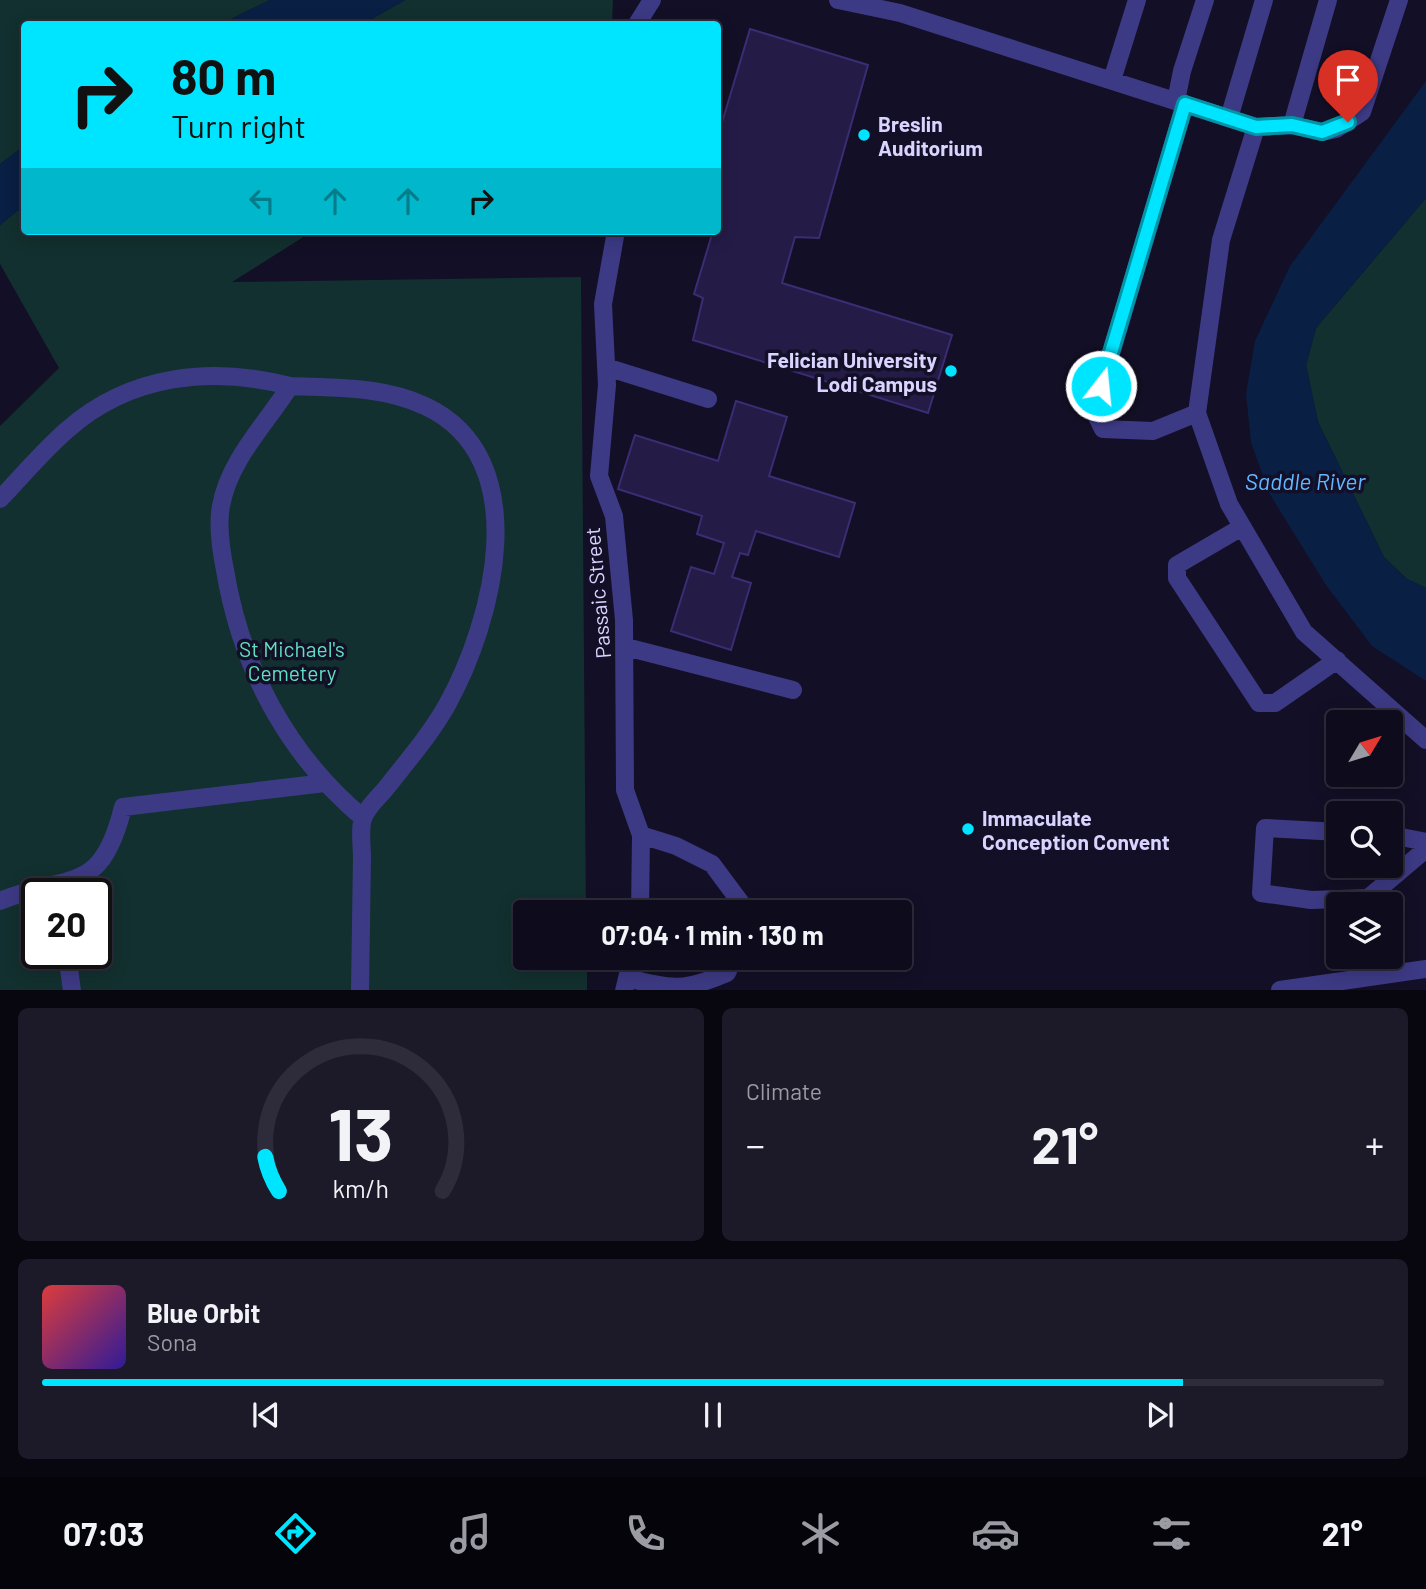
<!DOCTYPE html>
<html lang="en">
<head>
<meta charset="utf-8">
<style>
	body { margin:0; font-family:Barlow,sans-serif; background:#1c1929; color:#f1f3f6; height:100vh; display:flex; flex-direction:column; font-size:26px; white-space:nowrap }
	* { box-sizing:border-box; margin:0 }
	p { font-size:23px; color:#9b9ba3 }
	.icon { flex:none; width:38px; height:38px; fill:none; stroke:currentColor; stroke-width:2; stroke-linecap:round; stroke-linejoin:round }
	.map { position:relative; height:990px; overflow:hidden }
	.side { display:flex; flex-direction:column; gap:18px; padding:18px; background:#08060f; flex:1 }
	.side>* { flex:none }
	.top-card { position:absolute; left:21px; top:21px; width:700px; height:214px; border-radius:7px; box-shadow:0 4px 18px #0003,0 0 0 2px #2e2b3b; background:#00e5ff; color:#111; overflow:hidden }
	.needle { width:46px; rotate:52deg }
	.tools { position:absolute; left:1326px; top:710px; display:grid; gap:14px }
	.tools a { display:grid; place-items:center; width:77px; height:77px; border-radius:7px; background:#0e0b1c; box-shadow:0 4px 18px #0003,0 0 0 2px #2e2b3b; font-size:35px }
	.speed { position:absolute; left:21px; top:878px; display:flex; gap:14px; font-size:35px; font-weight:700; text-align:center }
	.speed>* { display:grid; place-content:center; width:91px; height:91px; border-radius:50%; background:#0e0b1c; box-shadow:0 4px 18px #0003,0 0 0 2px #2e2b3b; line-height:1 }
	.speed .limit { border:4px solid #111; border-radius:10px; background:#fff; color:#111 }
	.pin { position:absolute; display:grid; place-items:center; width:60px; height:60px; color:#fff; margin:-72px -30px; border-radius:50% 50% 50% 0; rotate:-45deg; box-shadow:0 0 7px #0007 }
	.pin .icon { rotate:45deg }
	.me { position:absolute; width:77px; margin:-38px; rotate:16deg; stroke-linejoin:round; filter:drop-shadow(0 0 5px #0008) }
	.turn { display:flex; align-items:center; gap:24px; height:147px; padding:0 35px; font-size:32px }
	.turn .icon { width:91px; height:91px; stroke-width:2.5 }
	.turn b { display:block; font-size:49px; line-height:60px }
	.lanes { display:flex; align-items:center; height:66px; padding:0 35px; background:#0003; justify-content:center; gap:35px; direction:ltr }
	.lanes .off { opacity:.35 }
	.big { font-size:52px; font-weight:700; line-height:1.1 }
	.side .widget { flex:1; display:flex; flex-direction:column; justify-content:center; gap:10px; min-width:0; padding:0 24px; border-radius:10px; background:#1c1929 }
	.side .dial { align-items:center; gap:0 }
	.dial svg { height:182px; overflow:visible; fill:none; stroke:#2e2b3b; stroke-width:7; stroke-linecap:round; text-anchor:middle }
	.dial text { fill:#f1f3f6; stroke:none }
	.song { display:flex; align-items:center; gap:21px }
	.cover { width:84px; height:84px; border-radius:10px; background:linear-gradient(135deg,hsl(0 70% 55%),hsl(250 70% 35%)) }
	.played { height:7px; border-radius:4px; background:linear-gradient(90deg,#00e5ff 85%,#2e2b3b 85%) }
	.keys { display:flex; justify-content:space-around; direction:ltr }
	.heat { display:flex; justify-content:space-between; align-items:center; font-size:38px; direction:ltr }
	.side .tiles { flex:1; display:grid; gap:18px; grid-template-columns:1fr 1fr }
	.widget:last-child { grid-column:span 2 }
	.trip { position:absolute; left:513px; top:900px; width:399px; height:70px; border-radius:7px; background:#0e0b1c; box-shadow:0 4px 18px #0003,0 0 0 2px #2e2b3b; font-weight:700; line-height:70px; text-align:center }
	.dock { display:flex; height:112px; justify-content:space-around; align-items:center; background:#06040b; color:#9b9ba3 }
	.dock .icon { width:49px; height:49px }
	.dock .selected { color:#00e5ff }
	.dock b { font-size:32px; color:#f1f3f6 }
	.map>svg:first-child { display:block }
	.green { fill:#12302f; fill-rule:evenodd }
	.water { fill:#0a1f44 }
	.building { fill:#241b47; stroke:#3b2d73; stroke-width:2 }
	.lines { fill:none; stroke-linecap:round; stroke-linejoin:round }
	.minor { stroke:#3d3a85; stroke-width:18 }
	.route-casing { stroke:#0095a6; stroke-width:18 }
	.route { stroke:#00e5ff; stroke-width:12 }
	.poi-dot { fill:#00e5ff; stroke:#130f26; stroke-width:2.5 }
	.labels { text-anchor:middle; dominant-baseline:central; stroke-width:7; stroke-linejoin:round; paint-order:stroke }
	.poi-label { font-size:21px; font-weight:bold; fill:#d9d4ff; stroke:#130f26; text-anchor:start }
	.street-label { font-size:21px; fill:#d9d4ff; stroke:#130f26 }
	.park-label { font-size:21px; fill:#5fe0c0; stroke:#130f26 }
	.water-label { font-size:23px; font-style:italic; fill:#62b6ff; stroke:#130f26 }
</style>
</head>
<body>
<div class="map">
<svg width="1426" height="991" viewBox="0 0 1426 991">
	<rect width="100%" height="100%" fill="#130f26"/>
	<path class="green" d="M0,0H270L221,24H24V146L0,164Z
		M405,0H613L612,24H363Z
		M1426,198V588L1407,579L1384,557L1318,422L1306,365L1316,328Z
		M17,211H24V231H313L232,282L581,277L586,912H525V957H587V990H0V426L59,368L0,264V225ZM37,894H96V954H37Z"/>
	<path class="water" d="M270,0H405L363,24H221Z
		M1426,81V198L1316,328L1306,365L1318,422L1384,557L1407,579L1426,588V681L1372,646L1326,585L1269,493L1251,442L1246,394L1255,341L1290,266Z
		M24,146V211H17L0,225V164Z"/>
	<path class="building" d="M750,29L868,65L819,238L795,237L782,283L952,335L928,413L693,340L703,298L694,294L713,231H718V136Z
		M736,401L787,417L769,476L855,503L839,557L756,531L748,555L740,553L732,577L751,583L731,650L671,631L691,567L714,574L724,543L697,534L702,516L618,489L635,435L718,461Z"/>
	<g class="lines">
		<path class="minor" d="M838,0L900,13L1256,127L1221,240L1197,413L1229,504L1304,632L1426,740
			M637,24L652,0
			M1112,80L1137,0
			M1176,101L1182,71L1205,0
			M1185,104L1094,411L1103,429L1153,431L1197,413
			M1229,118L1264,0
			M1292,125L1328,0
			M1256,127L1292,125L1322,132L1336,129L1362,112L1399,0
			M616,231L603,304L607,385L599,476L614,516L624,620L625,790L641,835L640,912
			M606,367L708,399
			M0,499C22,476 43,451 67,430C130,374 212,366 290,386
			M1242,527L1177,565V578L1259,703H1275L1337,660
			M626,647L793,690
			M1339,832L1265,828L1261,893L1311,900L1368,898L1426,849
			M641,835L676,846L712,864L741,903V912
			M1391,835L1426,842
			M0,901C70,872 101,897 123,807L325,783
			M67,954L72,991
			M628,978C672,990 685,991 727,973L734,957
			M1280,990L1426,969
			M360,991C361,946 361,902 362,858C362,846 359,826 364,816C369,805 380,796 387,787C408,760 430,735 447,705C493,622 537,458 425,406C383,386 335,388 290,386C266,424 229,460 221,506C217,526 221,550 225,570C241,667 287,754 362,817
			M624,991L632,957"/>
	</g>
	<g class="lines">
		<defs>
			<path id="route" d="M1101,386L1185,104L1256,127L1292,125L1322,132L1348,122"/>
		</defs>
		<use href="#route" class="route-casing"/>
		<use href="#route" class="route"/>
	</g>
	<g class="poi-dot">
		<circle cx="864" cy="135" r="7"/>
		<circle cx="951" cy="371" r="7"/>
		<circle cx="968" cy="829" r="7"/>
	</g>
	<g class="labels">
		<g class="poi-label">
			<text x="878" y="123">Breslin<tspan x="878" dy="24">Auditorium</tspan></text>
			<text x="937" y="359" text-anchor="end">Felician University<tspan x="937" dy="24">Lodi Campus</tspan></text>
			<text x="982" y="817">Immaculate<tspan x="982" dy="24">Conception Convent</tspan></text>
		</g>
		<g class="street-label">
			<text transform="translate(597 593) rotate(-95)">Passaic Street</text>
		</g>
		<g class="park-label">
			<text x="292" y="648">St Michael's<tspan x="292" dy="24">Cemetery</tspan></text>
		</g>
		<g class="water-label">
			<text x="1305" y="481">Saddle River</text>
		</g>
	</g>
</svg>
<div class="tools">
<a><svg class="needle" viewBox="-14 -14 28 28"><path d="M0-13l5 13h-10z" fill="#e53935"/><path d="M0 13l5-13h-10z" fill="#9b9ba3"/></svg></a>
<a><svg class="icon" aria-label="search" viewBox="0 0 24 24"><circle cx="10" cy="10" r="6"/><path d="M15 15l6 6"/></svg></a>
<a><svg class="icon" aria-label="layers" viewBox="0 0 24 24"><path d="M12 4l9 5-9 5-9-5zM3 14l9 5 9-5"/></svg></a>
</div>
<div class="speed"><div class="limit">20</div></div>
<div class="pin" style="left:1348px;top:122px;background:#d93025"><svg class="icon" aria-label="arrive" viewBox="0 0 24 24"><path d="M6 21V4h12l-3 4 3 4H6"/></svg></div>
<svg class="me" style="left:1101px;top:386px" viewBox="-20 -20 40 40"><circle r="17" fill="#00e5ff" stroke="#fff" stroke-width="3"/><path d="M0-11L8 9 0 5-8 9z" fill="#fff"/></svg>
<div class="trip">07:04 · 1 min · 130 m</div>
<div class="top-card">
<div class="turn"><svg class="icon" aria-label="right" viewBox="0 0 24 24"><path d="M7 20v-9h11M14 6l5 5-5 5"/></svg><div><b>80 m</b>Turn right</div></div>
<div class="lanes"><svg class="icon off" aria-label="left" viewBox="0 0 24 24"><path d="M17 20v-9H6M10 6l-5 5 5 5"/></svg><svg class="icon off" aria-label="ahead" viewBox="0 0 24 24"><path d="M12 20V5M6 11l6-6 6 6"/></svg><svg class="icon off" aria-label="ahead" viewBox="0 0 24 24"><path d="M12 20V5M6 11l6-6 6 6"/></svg><svg class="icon" aria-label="right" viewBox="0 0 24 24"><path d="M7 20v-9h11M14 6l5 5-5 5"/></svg></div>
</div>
</div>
<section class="side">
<div class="tiles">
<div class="widget dial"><svg viewBox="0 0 100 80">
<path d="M14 69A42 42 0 1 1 86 69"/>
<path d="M14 69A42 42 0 0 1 8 54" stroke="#00e5ff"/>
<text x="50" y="56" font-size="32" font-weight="700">13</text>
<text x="50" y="72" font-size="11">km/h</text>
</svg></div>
<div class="widget"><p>Climate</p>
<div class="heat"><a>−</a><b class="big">21°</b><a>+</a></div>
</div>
<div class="widget">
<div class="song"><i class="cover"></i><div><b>Blue Orbit</b><p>Sona</p></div></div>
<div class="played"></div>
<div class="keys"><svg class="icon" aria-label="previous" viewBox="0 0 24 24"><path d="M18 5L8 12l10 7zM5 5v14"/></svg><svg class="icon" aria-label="pause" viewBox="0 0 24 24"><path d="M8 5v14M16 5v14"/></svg><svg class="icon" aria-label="next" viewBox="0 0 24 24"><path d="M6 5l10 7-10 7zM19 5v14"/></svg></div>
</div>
</div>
</section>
<nav class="dock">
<b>07:03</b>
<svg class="icon selected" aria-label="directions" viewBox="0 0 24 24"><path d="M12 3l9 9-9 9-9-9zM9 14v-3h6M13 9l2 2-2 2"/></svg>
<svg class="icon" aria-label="music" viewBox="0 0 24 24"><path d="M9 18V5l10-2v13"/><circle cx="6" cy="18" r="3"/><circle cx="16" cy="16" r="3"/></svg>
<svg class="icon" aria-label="phone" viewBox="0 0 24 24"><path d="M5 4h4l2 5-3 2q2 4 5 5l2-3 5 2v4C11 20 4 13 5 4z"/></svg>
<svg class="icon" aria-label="climate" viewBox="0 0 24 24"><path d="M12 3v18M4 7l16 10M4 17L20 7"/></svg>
<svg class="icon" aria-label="car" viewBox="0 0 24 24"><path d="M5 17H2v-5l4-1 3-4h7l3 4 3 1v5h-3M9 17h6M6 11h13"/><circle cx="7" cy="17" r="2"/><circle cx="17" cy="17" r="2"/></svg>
<svg class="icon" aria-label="filters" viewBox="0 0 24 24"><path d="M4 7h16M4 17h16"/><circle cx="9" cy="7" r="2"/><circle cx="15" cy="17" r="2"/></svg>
<b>21°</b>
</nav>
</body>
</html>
